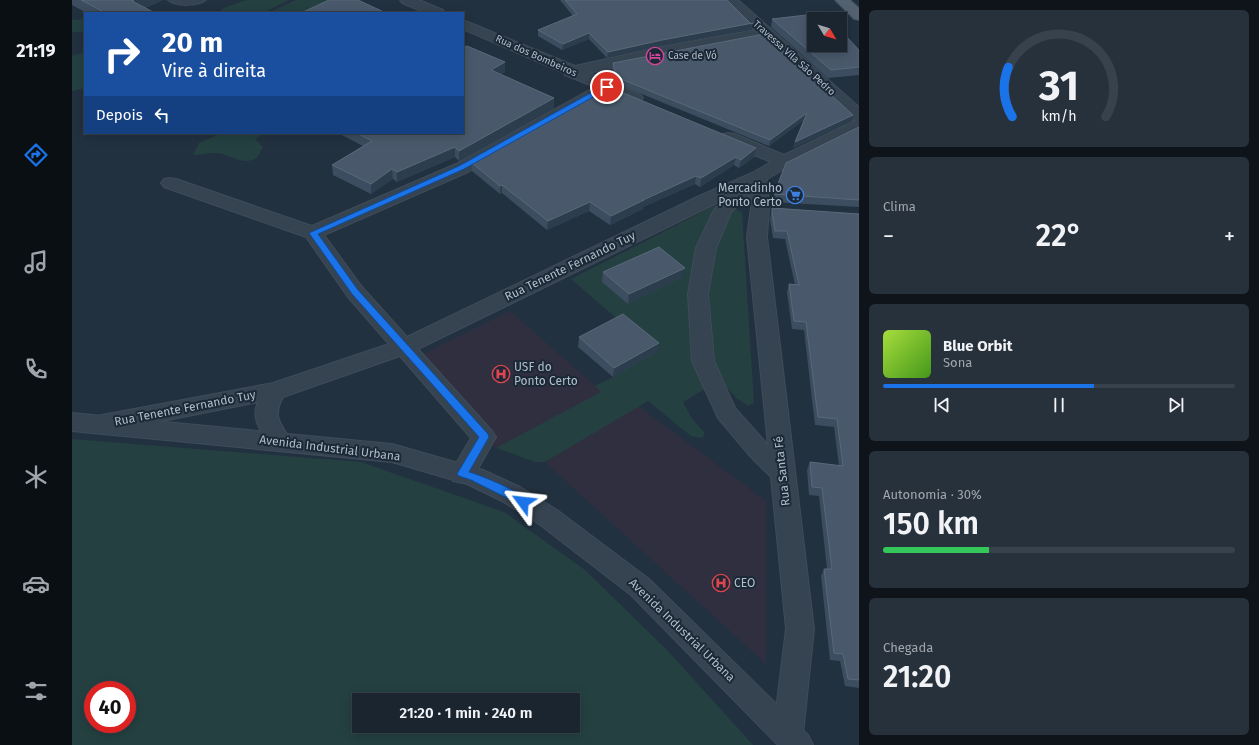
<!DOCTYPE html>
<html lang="pt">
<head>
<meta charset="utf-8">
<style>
	body { margin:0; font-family:"Fira Sans",sans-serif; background:#27313c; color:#f1f3f6; height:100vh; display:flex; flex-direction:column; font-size:15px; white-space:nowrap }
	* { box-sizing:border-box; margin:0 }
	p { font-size:13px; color:#9fa5ab }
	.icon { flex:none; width:22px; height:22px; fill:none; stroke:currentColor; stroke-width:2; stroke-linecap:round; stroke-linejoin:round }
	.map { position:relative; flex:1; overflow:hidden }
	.details { display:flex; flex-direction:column; gap:10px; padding:10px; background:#0e141a; width:400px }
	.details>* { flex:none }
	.top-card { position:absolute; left:12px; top:12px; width:380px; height:122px; border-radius:0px; box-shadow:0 2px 10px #0003,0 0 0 1px #38424c; background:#1a4fa0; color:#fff; overflow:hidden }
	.needle { width:26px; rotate:128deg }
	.fabs { position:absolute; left:735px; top:12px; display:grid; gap:8px }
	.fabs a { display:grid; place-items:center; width:40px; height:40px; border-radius:0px; background:#1a2530; box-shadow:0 2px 10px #0003,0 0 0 1px #38424c; font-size:20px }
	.speed { position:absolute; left:12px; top:681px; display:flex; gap:8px; font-size:20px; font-weight:700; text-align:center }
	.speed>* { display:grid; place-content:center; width:52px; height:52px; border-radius:50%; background:#1a2530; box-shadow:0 2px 10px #0003,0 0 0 1px #38424c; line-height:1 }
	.speed .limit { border:6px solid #d22; background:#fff; color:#111 }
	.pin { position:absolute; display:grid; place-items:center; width:34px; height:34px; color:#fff; margin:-17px; border:2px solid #fff; border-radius:50%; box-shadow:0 1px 4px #0007 }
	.me { position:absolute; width:44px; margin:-22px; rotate:300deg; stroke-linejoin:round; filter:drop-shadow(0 0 3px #0008) }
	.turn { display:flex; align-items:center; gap:14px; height:84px; padding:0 12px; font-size:18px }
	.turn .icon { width:52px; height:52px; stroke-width:2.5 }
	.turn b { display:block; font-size:28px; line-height:34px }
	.then { display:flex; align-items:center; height:38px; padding:0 12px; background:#0003; gap:8px; font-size:15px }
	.big { font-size:30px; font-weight:600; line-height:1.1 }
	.details .widget { flex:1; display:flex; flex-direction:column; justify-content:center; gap:6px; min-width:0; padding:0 14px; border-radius:6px; background:#27313c }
	.details .dial { align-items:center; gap:0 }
	.dial svg { height:104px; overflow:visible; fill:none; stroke:#38424c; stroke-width:7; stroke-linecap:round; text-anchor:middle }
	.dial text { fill:#f1f3f6; stroke:none }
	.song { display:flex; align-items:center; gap:12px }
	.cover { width:48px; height:48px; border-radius:6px; background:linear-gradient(135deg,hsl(80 70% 55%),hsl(100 70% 35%)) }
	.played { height:4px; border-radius:2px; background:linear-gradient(90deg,#1a73e8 60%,#38424c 60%) }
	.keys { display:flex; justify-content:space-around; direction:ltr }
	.heat { display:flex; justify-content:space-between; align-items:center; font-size:22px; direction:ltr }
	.charge { height:6px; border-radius:3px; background:linear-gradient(90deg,#34c759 30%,#38424c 0) }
	.trip { position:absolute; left:280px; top:693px; width:228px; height:40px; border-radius:0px; background:#1a2530; box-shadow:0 2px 10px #0003,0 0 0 1px #38424c; font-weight:600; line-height:40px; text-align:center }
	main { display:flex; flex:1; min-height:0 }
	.menu { display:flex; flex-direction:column; width:72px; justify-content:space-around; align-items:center; background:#0a0f13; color:#9fa5ab }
	.menu .icon { width:28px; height:28px }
	.menu .selected { color:#1a73e8 }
	.menu b { font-size:18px; color:#f1f3f6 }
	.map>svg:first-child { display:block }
	.medical { fill:#302f40 }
	.green { fill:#244041; fill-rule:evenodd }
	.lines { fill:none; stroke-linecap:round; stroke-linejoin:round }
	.service-casing { stroke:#3f4c59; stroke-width:2 }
	.minor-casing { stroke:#3f4c59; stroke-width:2 }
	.tertiary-casing { stroke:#3f4c59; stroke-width:2 }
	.primary-casing { stroke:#3f4c59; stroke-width:2 }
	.service { fill:#364350; fill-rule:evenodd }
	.minor { fill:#364350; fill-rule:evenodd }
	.tertiary { fill:#364350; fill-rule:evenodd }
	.primary { fill:#546270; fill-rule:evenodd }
	.wall { fill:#3c4d5f }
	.shaded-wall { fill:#2c3d4e }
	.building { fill:#49596b; stroke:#59697a }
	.route { fill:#1a73e8; stroke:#114b97 }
	.labels { text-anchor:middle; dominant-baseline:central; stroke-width:4; stroke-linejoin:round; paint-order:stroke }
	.far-street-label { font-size:10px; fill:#b2bdcb; stroke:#1b2835 }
	.far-poi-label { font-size:10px; fill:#b2bdcb; stroke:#1b2835; text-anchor:start }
	.poi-label { font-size:12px; fill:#b2bdcb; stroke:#1b2835; text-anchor:start }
	.street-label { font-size:12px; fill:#b2bdcb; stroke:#1b2835 }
</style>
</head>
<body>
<main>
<nav class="menu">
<b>21:19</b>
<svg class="icon selected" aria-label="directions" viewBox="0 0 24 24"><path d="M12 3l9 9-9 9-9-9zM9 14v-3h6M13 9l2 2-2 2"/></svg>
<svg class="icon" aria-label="music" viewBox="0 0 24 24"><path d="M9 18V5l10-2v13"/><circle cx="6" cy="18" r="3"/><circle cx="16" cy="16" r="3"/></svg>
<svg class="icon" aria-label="phone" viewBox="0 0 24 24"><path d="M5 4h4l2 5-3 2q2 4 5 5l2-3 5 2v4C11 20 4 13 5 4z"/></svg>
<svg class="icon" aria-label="climate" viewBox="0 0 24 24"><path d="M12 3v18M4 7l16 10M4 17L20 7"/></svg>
<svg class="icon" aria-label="car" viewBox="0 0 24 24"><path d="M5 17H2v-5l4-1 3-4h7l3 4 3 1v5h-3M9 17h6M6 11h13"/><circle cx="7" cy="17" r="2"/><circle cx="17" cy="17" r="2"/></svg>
<svg class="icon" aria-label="filters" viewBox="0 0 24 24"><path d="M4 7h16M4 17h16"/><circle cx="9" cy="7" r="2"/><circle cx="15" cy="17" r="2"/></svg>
</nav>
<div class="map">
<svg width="787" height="745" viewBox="0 0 787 745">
	<rect width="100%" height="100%" fill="#223140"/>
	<path class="medical" d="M438,311L530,392L424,448L337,361Z
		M566,406L694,501V664L473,462Z"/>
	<path class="green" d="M175,0H217L191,13H147L151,8Z
		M224,0H271L241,13H200L202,10Z
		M12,19L13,20V30L9,32H0V20Z
		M13,52V88L0,91V56Z
		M150,133H194L183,139L191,147C189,150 187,156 184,158C171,167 157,153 144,153C136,153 129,155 121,155L127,143Z
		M644,205L656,206L670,212L682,403L676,406L664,398L653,385L631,390L611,402L620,419L633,433L630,438L619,436L576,401L473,462H463L424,448L529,392L523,386L541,377L550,323L499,279Z
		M0,439L289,462L432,512L513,570L597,652L681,745H0ZM21,690H55V724H21ZM287,700H501V726H287Z"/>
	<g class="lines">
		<defs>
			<path id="service" d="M96,0H134C126,6 104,7 96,0Z"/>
			<path id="minor" d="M328,0H347L371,10L373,13H354L330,3Z
				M651,0H666L787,107V132L719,165L695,179L697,208L695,237L742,629L731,734L726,744H706L701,734L714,629L699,477L678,456L646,418L620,361L616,294L624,248L642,210L653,199L346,349L420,431L424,437L399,481L390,483L381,481L378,474L399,438L328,356L211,397C200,417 209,424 219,441L215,447L207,450L199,447C190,433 178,419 186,402L30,433L22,430L18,424L22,418L30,415L201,383L317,344L276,297L234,237L92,187L89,183L92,179L98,178L104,179L240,226L384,164L523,87L493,75L492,73L391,29V20L503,66L589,47L683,30ZM691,38L781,120H785L712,155L663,134L657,133L651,134L648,138L651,142L699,162L680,173L625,197L335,337L290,287L252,235L396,172L537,93L557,101L563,103L569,101L571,98L569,95L517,73L589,57ZM678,195L679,208L675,237L696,445L663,408L642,361L636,294L644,248L659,212Z"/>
			<path id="tertiary" d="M0,413L320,444L411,470L448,487L485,510L577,579L736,735L741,745H706L559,595L467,524L430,501L395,484L320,462L0,431Z"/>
			<path id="primary" d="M763,0H778L787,8V20L782,19Z"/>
		</defs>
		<use href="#service" class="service-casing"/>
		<use href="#minor" class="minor-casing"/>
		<use href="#tertiary" class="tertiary-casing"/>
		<use href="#primary" class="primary-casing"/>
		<use href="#service" class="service"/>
		<use href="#minor" class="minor"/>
		<use href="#tertiary" class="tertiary"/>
		<use href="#primary" class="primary"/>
	</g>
	<path class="wall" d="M0,0H91L73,8L83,13H15L0,5Z
		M488,0H655L680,29L589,46L535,58L517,39L490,50L466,36V30L501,16Z
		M700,19H742L787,50V75L756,78L699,27Z
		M395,46L433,72L429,74L482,108L387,161L383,157L325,182L321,179L299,194L261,175L260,165L291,146L266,133H391Z
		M541,63L780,121L721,148L732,120L697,146L543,83L540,69Z
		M787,127V207L700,202L702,194Z
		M682,157L667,168L662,165L628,187L623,184L571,207V209L538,225L517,211L475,230L430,193L428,194L400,171V163Z
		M700,208L787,214V688L773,686L768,661L758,660L749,576L752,569H755L747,496L737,495L735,470L738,462L767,466L762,427L743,425L732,330L720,329L715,292L717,284L723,285L713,239L701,238L698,219Z
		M531,272L611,277L556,304L530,282Z
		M507,337L585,352L541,377L506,347Z"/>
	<path class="shaded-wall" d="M62,0H91L62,12L60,1Z
		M681,23L680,29L589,46L535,58L536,52L590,40Z
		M517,33V39L490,50L491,44Z
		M433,62V72L419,80V70Z
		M482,98V108L387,161V151Z
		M735,113L733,119L697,146L698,140Z
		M781,115L780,121L721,148L723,142Z
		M383,147V157L325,182V172Z
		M684,148L682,157L667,168L669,160Z
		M664,157L662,165L628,187L629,178Z
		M320,169L321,179L299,194V184Z
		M624,176L623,184L571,207V209L538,225L539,216L571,200Z
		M430,185V193L428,194V186Z
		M518,202L517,211L475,230L476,221Z
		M613,268L611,277L556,304L557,294Z
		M587,343L585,352L541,377L542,368Z"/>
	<path class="building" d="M9,0H62L60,1L83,13H34Z
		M257,0H286L314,13H229Z
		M493,0H655L679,24L681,23L590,40L536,52L517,33L491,44L466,30L505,14Z
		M743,14L748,19H742V45H768V37L774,36L787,50V67L759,70L700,19Z
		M692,34L781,115L723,142L735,113L698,140L544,77L541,63Z
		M395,46L433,62L419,70L482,98L387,151L383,147L325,172L320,169L299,184L260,165L300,141L285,133H391V48Z
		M537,87L684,148L669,160L664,157L629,178L624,176L571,200H572L539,216L518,202L476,221L430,185L428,186L400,163Z
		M787,127V200L702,194L714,163Z
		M700,208L787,214V680L776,679L771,654L762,653L752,569H760L750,488L740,487L738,462L771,466L765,419L746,417L734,322L722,321L717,284L727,285L715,231H703L700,211Z
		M587,247L613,268L557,294L531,272Z
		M551,314L587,343L542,368L507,337Z"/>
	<path class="route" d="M533,85L539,87L392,169L246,234L286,290L416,434L417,437L397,472C408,475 451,492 456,502L455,504L451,506L399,480L387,476L385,474L407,437L280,294L237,233L387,166Z"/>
	<defs>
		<symbol id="hotel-ring" viewBox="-11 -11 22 22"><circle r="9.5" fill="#1b2835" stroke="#d1479c" stroke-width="1.5"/><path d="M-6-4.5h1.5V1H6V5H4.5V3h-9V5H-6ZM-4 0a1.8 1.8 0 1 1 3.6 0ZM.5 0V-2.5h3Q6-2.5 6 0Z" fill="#d1479c"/></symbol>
		<symbol id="supermarket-ring" viewBox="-11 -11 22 22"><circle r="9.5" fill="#1b2835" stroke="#3f7fe0" stroke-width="1.5"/><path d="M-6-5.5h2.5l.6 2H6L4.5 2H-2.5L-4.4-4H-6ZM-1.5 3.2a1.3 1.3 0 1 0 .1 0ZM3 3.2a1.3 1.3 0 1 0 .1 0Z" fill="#3f7fe0"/></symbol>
		<symbol id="hospital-ring" viewBox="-11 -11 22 22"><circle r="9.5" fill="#1b2835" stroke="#e0444e" stroke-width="1.5"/><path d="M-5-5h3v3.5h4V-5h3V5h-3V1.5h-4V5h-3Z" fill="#e0444e"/></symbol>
	</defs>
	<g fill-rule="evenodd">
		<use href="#hotel-ring" x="573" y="46" width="20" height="20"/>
		<use href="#supermarket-ring" x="713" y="185" width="20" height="20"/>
		<use href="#hospital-ring" x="419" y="364" width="20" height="20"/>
		<use href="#hospital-ring" x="639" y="573" width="20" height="20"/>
	</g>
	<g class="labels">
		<g class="far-street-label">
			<text transform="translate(464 56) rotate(24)">Rua dos Bombeiros</text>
			<text transform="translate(722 58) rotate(42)">Travessa Vila São Pedro</text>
		</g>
		<g class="far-poi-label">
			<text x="596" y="56">Case de Vó</text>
		</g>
		<g class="poi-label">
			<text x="710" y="188" text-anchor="end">Mercadinho<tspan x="710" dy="14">Ponto Certo</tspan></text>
			<text x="442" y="367">USF do<tspan x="442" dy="14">Ponto Certo</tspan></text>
			<text x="662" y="583">CEO</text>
		</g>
		<g class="street-label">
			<text transform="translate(498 266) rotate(-26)">Rua Tenente Fernando Tuy</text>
			<text transform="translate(113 408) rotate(-11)">Rua Tenente Fernando Tuy</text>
			<text transform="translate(258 448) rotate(7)">Avenida Industrial Urbana</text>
			<text transform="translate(710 471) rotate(-96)">Rua Santa Fé</text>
			<text transform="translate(610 630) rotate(44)">Avenida Industrial Urbana</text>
		</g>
	</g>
</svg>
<div class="fabs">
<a><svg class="needle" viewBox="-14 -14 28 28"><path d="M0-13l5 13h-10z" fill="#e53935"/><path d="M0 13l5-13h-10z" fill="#9fa5ab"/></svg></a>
</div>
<div class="speed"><div class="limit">40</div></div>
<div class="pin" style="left:535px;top:87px;background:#d93025"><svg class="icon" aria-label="arrive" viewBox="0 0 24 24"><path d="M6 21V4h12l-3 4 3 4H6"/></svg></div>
<svg class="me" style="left:451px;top:502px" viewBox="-20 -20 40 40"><path d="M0-17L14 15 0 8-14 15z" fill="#1a73e8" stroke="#fff" stroke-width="4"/></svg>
<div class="trip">21:20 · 1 min · 240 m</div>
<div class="top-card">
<div class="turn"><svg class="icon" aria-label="right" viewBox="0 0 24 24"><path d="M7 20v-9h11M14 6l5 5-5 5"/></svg><div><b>20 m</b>Vire à direita</div></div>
<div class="then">Depois<svg class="icon" aria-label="left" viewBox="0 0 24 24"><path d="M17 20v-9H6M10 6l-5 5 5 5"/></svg></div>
</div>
</div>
<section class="details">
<div class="widget dial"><svg viewBox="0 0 100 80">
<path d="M14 69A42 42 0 1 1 86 69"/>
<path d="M14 69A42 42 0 0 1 11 31" stroke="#1a73e8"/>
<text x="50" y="56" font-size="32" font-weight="700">31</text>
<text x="50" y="72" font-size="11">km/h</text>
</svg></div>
<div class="widget"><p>Clima</p>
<div class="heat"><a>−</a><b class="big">22°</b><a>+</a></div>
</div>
<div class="widget">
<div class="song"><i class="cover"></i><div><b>Blue Orbit</b><p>Sona</p></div></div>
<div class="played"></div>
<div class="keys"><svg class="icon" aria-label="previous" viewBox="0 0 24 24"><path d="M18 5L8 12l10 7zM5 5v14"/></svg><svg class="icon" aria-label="pause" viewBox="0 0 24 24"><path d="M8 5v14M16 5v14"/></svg><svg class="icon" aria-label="next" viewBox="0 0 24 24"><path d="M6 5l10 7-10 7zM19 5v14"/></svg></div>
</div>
<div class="widget"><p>Autonomia · 30%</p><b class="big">150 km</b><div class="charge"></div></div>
<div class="widget"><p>Chegada</p><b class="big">21:20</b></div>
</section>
</main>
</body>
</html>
